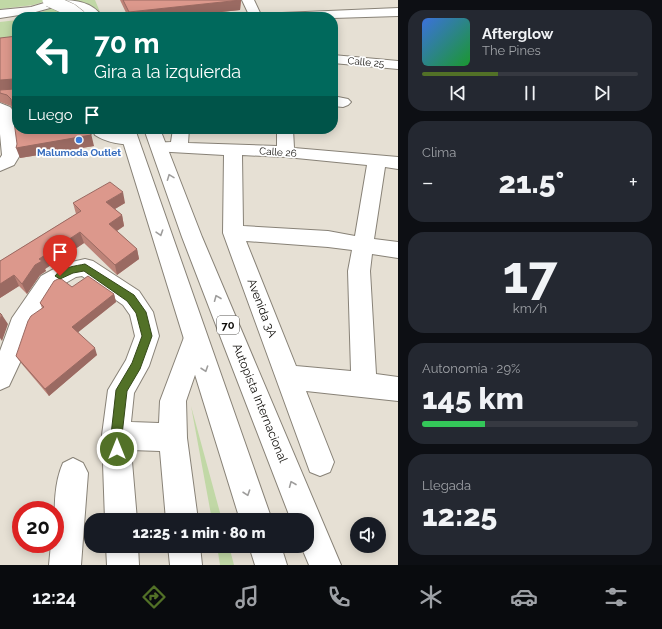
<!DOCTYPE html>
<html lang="es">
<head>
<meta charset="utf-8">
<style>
	body { margin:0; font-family:Raleway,sans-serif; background:#242831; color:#f1f3f6; height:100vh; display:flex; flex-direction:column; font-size:15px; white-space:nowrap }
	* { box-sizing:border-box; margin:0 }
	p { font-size:13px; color:#9ea1a6 }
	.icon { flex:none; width:22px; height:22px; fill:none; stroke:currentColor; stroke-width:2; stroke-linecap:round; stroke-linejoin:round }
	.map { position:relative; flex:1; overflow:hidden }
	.sheet { display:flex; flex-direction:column; gap:10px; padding:10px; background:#0d0f14; width:264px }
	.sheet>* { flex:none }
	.guide { position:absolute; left:12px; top:12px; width:326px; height:122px; border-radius:16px; box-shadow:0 2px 10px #0003; background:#00695c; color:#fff; overflow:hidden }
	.buttons { position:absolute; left:350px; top:517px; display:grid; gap:8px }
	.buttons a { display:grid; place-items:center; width:36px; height:36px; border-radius:50%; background:#171b24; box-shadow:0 2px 10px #0003; font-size:20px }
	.speed { position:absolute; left:12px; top:501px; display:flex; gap:8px; font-size:20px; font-weight:700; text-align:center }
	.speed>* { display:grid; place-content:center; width:52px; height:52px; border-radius:50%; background:#171b24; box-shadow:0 2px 10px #0003; line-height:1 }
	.speed .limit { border:6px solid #d22; background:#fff; color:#111 }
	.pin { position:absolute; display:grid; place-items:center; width:34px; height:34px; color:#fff; margin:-41px -17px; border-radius:50% 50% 50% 0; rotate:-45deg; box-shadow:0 0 4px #0007 }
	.pin .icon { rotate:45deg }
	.me { position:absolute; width:44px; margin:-22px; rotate:0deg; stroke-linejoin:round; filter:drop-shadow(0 0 3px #0008) }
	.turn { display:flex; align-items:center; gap:14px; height:84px; padding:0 16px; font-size:18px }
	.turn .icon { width:52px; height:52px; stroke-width:2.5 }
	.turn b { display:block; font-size:28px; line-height:34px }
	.then { display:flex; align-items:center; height:38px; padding:0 16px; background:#0003; gap:8px; font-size:15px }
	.big { font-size:30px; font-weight:800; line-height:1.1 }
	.sheet .tile { flex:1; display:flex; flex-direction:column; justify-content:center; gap:6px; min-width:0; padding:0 14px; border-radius:16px; background:#242831 }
	.sheet .dial { align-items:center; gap:0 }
	.dial b { font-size:52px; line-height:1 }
	.song { display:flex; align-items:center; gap:12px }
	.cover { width:48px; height:48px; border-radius:6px; background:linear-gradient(135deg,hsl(220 70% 55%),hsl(130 70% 35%)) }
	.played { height:4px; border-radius:2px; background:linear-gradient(90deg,#527127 35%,#363941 35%) }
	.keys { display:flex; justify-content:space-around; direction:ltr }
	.heat { display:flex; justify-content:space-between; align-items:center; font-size:22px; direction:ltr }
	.charge { height:6px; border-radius:3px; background:linear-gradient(90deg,#34c759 29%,#363941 0) }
	.trip { position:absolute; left:84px; top:513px; width:230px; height:40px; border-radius:16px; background:#171b24; box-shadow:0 2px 10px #0003; font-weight:800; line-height:40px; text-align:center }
	.dock { display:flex; height:64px; justify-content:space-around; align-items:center; background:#090b0e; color:#9ea1a6 }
	.dock .icon { width:28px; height:28px }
	.dock .current { color:#527127 }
	.dock b { font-size:18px; color:#f1f3f6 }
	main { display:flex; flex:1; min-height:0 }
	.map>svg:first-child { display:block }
	.green { fill:#c1d8a6 }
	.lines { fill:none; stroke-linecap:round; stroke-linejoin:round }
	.minor-casing { stroke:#888277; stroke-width:2 }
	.major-casing { stroke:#888277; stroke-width:2 }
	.minor { fill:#fff; fill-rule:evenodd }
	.major { fill:#fff; fill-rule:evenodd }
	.major-bridge-casing { stroke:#888277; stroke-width:14; stroke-linecap:butt }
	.major-bridge { stroke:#fff; stroke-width:13 }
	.wall { fill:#bd8378 }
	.shaded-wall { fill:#9a6a62 }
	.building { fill:#dc988c; stroke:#9a6a62 }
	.oneway { stroke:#9e9d9c }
	.route { fill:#527127; stroke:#354919 }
	.shop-dot { fill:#3f7fe0; stroke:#fff; stroke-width:1.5 }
	.labels { text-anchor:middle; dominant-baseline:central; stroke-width:3.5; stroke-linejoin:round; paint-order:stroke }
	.far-street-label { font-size:10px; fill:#0d0b07; stroke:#fff }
	.far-shop-label { font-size:10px; font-weight:bold; fill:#366cbe; stroke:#fff }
	.shield { fill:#fff; stroke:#565451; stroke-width:1 }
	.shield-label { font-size:11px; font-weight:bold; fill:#0d0b07 }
	.street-label { font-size:12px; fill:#0d0b07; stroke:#fff }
</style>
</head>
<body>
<main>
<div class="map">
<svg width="398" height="565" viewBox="0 0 398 565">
	<rect width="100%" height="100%" fill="#e6e0d4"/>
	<path class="green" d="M0,0H50L33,5L0,9Z
		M73,0H95L102,17H51L36,14Z
		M17,20V40L0,42V22Z
		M191,406L222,520H212Z
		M217,546H229L234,565H220Z"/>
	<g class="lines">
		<defs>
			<path id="minor" d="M242,0H254L262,17H250Z
				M398,8V16L333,18V17H276L278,14L282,13Z
				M333,55L398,61V69L333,63Z
				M333,96L348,99L351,102L348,105L343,107L333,106Z
				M0,103L10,107L13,110L20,155L14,165L0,171V158L2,155L0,134Z
				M92,129H108L111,131L136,136L138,140L136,144C124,146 105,142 95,135Z
				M173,129H189L188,143L277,146V129H293L294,148L398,157V169L385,167L374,239L398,242V258L372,254L370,271L376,374L398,377V401L306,391L334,462L330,472L320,476L310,472L223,233L224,155L153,151L151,147L153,143L171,142ZM242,155L286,157L367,165L355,236L328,231L243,226ZM246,241L328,247L352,250L348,271L351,371L296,366Z
				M85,259L93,261L139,291L153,312L159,336L149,366L134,393L131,422L159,423L160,401L186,332L195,329L204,332L207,340L186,401L187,438L198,520H166L160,451L131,450L137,520H105L102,435L108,390L126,360L135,336L130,315L123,305L82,276L76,277L57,288L31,328L23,356L9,386L0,390V351L12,318L41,276L63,264Z
				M73,458L83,463L88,473L81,565H49L51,544H55C55,517 52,488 63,463Z
				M106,546H138L139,565H107Z
				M168,546H200L202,565H170Z"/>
			<path id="major" d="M54,0C74,0 90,0 103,17H90L79,8L68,3L32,13L0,18V10L31,7Z
				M119,129H135L272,520H240Z
				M144,129H160L202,237L341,565H309L301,546H307V520H291L182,237Z
				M249,546H281L287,565H255Z"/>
		</defs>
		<use href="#minor" class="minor-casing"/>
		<use href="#major" class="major-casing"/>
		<use href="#minor" class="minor"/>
		<use href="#major" class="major"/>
		<defs>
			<path id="major-bridge" d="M49,0L71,10L80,17"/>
		</defs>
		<use href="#major-bridge" class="major-bridge-casing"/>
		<use href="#major-bridge" class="major-bridge"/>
	</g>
	<path class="wall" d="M120,0H241L240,10L175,17H128Z
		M0,38L94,146L20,158L12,107L11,106L0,102Z
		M73,203H125L115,209L122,215L124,226L117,231L137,249L139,259L117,275L84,243L45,269L46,271L40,275L27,294L19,286L0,298V261L76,214Z
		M72,287L114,294L116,302L78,332L97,355L49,396L21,363L16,356L42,308L40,303Z"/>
	<path class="shaded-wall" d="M241,0L240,10L175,17H129V12Z
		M14,79L17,89L0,91V80Z
		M90,129L94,146L20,158L16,148Z
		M123,192L125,203L108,213L106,202Z
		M122,215L124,226L112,234L109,224Z
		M80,232L84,243L45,269L46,271L40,275L27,294L22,284L39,259Z
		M137,249L139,259L117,275L115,265Z
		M14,275L19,286L0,298V284Z
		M114,294L116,302L76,334L72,327Z
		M2,315L8,324L2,341L0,338V319Z
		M95,348L97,355L49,396L45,389Z"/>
	<path class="building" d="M123,0H241L129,12Z
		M17,36V129H90L91,135L16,148L17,144L11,99L7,95L0,93V90L14,89V79L0,80V38Z
		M110,182L123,192L106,202L122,215L109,224L137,249L115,265L80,232L39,259L42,261L35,265L22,284L14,275L0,284V261L81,211L73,203Z
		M88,276L114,294L72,327L95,348L45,389L16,356L28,321L31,316L44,307L40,303L54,281L60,278L72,287Z
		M0,313L2,315L0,319Z"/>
	<defs><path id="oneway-chevron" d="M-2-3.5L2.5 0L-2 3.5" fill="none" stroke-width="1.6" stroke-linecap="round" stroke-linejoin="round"/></defs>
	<g class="oneway">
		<use href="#oneway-chevron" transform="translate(170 177) rotate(-111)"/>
		<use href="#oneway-chevron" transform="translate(160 233) rotate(72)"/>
		<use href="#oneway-chevron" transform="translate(217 298) rotate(-112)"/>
		<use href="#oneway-chevron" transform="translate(205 369) rotate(71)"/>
		<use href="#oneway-chevron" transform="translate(292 484) rotate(-112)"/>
		<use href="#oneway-chevron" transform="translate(247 493) rotate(71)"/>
	</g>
	<path class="route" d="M85,264L134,295L146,312L152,336L140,369L127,391L122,435L123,449L121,453L117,455L113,453L111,449V435L116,390L132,363L142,336L136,313L127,301L84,271L73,273L60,279L55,276C61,267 76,266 85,264Z"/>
	<circle class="shop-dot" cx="79" cy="140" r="4"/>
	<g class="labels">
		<g class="far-street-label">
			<text transform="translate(366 62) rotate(5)">Calle 25</text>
			<text transform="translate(278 152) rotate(4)">Calle 26</text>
		</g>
		<g class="far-shop-label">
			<text x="79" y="152">Malumoda Outlet</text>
		</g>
		<rect class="shield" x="217" y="316" width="22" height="18" rx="3"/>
		<g class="shield-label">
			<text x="228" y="325">70</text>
		</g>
		<g class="street-label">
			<text transform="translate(262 308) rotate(69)">Avenida 3A</text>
			<text transform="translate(260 403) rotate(68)">Autopista Internacional</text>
		</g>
	</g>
</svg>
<div class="buttons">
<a><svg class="icon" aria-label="sound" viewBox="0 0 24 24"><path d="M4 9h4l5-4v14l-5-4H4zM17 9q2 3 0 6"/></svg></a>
</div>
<div class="speed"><div class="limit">20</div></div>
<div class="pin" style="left:60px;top:276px;background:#d93025"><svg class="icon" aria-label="arrive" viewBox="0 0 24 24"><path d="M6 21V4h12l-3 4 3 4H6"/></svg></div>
<svg class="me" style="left:117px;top:449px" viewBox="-20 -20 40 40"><circle r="17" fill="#527127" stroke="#fff" stroke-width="3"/><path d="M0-11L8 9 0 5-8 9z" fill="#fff"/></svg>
<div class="trip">12:25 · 1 min · 80 m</div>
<div class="guide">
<div class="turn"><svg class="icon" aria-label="left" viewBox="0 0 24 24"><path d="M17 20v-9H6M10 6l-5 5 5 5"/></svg><div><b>70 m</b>Gira a la izquierda</div></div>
<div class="then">Luego<svg class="icon" aria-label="arrive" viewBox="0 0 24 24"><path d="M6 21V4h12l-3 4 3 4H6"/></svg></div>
</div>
</div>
<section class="sheet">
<div class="tile">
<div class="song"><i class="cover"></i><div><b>Afterglow</b><p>The Pines</p></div></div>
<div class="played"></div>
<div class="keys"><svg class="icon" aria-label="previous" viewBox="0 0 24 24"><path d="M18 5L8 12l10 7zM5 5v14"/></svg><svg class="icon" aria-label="pause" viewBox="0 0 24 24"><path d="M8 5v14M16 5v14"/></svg><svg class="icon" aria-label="next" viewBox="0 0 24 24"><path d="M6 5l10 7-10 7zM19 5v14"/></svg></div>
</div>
<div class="tile"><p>Clima</p>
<div class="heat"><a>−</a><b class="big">21.5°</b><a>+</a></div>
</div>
<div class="tile dial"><b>17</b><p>km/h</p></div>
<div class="tile"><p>Autonomía · 29%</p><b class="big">145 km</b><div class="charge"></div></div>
<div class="tile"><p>Llegada</p><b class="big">12:25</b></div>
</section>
</main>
<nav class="dock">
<b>12:24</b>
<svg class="icon current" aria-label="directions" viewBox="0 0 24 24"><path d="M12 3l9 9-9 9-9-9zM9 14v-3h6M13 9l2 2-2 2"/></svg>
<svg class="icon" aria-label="music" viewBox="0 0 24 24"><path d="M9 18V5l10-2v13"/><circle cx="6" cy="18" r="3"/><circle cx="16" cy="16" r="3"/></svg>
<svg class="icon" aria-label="phone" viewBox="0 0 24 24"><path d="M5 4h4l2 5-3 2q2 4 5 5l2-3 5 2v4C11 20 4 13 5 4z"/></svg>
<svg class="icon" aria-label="climate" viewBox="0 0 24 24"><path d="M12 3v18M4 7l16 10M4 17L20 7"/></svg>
<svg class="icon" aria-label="car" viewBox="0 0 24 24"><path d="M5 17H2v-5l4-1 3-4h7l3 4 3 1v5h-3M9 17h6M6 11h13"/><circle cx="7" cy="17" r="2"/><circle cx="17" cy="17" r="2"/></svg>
<svg class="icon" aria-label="filters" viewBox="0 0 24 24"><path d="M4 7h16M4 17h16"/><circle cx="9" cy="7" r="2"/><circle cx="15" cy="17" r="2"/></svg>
</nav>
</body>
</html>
